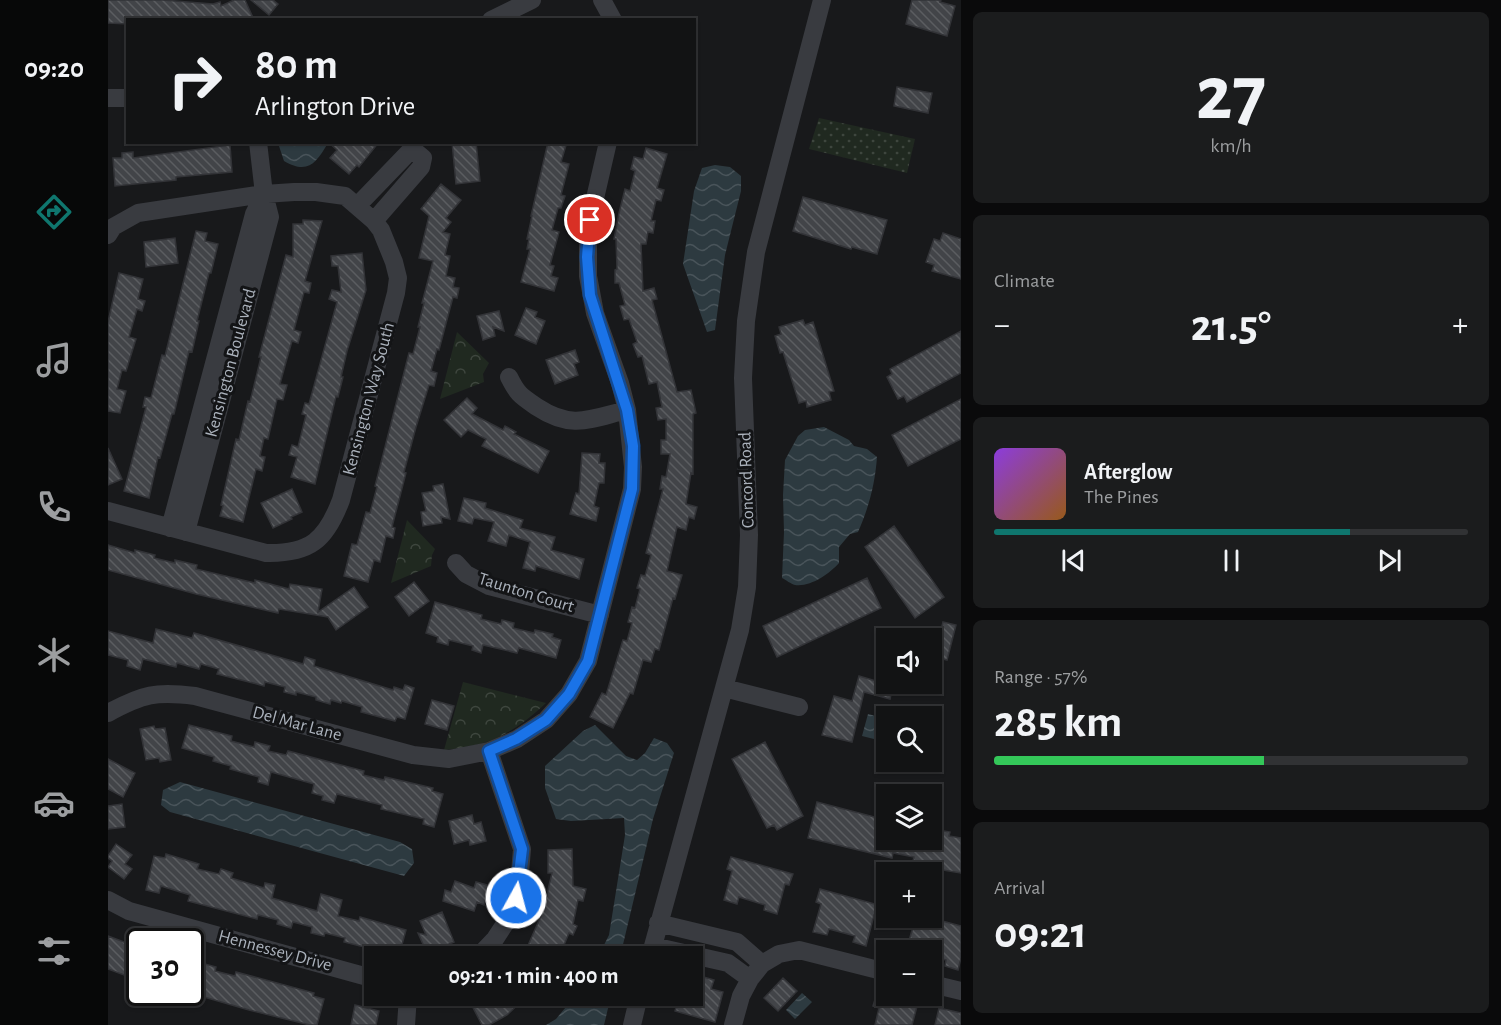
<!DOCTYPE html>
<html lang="en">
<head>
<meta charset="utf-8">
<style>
	body { margin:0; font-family:"Alegreya Sans",sans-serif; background:#1b1c1d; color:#f1f3f6; height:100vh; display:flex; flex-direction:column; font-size:22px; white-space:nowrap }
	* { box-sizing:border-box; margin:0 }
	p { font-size:20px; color:#9c9ea0 }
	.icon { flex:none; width:33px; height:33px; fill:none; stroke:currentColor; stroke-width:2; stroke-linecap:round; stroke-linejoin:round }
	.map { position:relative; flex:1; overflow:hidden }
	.panel { display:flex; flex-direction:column; gap:12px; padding:12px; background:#0a0a0b; width:540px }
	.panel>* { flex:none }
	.guide { position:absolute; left:18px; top:18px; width:570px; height:126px; border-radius:0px; box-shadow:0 2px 4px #0004,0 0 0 2px #313234; background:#121314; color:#f1f3f6; overflow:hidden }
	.controls { position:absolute; left:768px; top:628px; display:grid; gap:12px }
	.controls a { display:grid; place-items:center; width:66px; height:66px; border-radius:0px; background:#121314; box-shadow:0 2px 4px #0004,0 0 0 2px #313234; font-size:30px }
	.speed { position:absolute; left:18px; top:928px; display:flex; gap:12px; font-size:30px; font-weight:700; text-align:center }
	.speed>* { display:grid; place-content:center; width:78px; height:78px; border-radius:50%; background:#121314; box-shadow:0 2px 4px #0004,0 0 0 2px #313234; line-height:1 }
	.speed .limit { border:3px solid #111; border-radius:9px; background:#fff; color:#111 }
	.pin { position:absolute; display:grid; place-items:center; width:51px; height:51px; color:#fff; margin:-26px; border:3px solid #fff; border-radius:50%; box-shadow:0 2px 6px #0007 }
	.me { position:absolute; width:66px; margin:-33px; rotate:7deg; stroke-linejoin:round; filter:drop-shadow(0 0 4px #0008) }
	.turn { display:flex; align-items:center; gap:21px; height:126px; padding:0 30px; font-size:27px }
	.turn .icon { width:78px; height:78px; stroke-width:2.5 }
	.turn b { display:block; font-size:42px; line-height:51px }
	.big { font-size:45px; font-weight:700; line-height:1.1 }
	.panel .tile { flex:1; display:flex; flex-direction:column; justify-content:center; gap:9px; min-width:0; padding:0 21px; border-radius:9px; background:#1b1c1d }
	.panel .dial { align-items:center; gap:0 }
	.dial b { font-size:78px; line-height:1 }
	.song { display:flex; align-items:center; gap:18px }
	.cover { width:72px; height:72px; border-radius:9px; background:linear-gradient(135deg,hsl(270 70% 55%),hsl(30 70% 35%)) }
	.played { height:6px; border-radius:3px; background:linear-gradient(90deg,#0f766e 75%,#313234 75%) }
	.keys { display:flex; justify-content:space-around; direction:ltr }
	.heat { display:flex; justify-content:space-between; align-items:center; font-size:33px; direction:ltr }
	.charge { height:9px; border-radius:4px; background:linear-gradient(90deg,#34c759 57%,#313234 0) }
	.trip { position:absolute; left:256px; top:946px; width:339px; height:60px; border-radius:0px; background:#121314; box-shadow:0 2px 4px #0004,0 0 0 2px #313234; font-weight:700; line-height:60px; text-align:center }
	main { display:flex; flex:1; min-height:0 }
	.dock { display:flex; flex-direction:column; width:108px; justify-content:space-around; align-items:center; background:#070808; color:#9c9ea0 }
	.dock .icon { width:42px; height:42px }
	.dock .current { color:#0f766e }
	.dock b { font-size:27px; color:#f1f3f6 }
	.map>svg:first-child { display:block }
	.grass { fill:url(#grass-dots) }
	.park { fill:url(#park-crowns) }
	.water { fill:url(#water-waves) }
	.building { fill:url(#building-back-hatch); stroke:#323337; stroke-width:1.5 }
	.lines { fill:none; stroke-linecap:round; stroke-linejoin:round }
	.minor { stroke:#393b40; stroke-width:18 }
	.route-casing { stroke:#114b97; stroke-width:15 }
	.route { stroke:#1a73e8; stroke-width:10 }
	.labels { text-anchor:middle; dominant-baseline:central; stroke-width:6; stroke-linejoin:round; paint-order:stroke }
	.street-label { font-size:18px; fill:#aab1bb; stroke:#131416 }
</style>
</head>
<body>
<main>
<nav class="dock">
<b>09:20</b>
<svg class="icon current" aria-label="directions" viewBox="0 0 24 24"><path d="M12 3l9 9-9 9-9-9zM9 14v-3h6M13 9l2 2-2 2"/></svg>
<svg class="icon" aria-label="music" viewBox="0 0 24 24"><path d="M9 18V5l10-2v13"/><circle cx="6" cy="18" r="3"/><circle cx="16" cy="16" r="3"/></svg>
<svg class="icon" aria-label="phone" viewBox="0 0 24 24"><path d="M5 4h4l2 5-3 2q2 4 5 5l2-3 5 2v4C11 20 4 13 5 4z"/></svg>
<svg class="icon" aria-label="climate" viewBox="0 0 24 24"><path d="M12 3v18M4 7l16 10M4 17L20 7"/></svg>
<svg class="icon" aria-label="car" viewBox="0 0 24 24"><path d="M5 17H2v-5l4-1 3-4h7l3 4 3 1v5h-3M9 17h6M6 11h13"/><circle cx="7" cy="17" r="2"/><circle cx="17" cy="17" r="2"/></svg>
<svg class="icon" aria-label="filters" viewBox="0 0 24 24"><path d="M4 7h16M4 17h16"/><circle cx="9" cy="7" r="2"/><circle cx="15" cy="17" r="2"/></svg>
</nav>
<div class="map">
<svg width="853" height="1025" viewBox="0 0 853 1025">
	<defs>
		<pattern id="grass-dots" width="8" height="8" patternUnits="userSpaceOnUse" patternTransform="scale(1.5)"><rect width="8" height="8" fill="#202920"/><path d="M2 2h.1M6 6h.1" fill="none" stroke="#3e463e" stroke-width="1.8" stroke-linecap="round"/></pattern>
		<pattern id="park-crowns" width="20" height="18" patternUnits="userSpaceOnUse" patternTransform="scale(1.5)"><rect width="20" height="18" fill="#202920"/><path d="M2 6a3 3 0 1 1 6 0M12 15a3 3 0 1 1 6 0" fill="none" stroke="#3e463e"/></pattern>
		<pattern id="water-waves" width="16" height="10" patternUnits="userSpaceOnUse" patternTransform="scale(1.5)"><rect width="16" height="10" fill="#2d3a40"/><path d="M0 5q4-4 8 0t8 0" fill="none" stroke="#49545a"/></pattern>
		<pattern id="building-back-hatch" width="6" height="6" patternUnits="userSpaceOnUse" patternTransform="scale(1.5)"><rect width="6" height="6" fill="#424448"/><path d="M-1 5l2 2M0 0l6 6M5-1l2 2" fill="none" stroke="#5b5d60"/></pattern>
	</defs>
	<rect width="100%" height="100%" fill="#18191b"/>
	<path class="grass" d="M711,118L807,139L799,173L701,149Z"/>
	<path class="park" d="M349,332L381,363L375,374L376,382L332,399Z
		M299,520L327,549L324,555L323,566L283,583Z
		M355,682L438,703C406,733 380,747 336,750Z"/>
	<path class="water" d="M170,143V142L220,143C208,163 200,175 176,161Z
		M607,165L622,167L633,176V191L617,255L607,330L599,332L575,264L586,191L594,168Z
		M716,427L741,440L746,446L759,449L769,457C767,484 761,507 750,532L742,534L731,547V563C721,574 703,587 687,585C683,584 678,580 674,578L676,532L675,495L677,460L690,436L697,430Z
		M760,714L772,717L766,739L754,736Z
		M487,725L518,756L529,760L537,753L546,738L559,743L566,753L545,819L512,957H490L501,935L517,835L516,818L463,821L448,819L437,788V766L475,731Z
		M72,782L292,842L304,849L306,863L296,876L62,812L53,805L55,790Z
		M694,993L704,1002L687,1019L678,1010Z
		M467,996H503L496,1025H438L448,1019Z"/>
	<path class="building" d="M0,0H55L105,4L112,2L113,6L126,0H137L146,20H20V24L0,23Z
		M143,0H165L170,4L161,15Z
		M804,0H833L832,2L847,6L839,36L798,24Z
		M789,87L824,93L820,113L786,106Z
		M220,142H271L251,167L249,165L241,174L222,158L229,150Z
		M344,142H368L372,181L348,184Z
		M440,142H459L453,162L461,164L453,195L457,196L453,208H450L444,230L451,232L442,265L446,266L443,276L450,278L446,291L413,282L422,249H419L421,239H419L424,216H423Z
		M122,145L124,172L68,177V180L7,186L5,158H14V153L25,152V158Z
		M538,148L559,154L549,188L556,190L553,201L548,200L543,221H547L545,233L540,232L538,244H533L535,291L546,288L549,299L544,300L569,392L583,390L588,413L585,414V474L583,473L578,504L589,507L586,519L581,517L578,530L569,527L559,571L574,575L567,599L565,598L551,650L547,649L543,662L535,660L525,694L522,693L505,728L482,717L494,693L498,695L515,640L519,641L524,623L520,622L524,607L527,608L532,589L529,588L533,575L537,576L543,555L538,553L555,489H552L554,476L558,477L562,454H553V440H558V419L550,420L548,408L554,407L549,382L541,384L534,356L530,357L525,344L529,342L521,319L516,320L512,306L517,305L511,283H507V270L509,269L508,239H506L511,213L517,189L522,191L527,171L523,169L526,157L535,159Z
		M333,184L353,200L338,218L343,222L335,232L342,234L337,255L342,256L338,276L347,278L345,287L351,288L349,298L345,297L331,350L329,349L323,371L329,373L326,386L321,385L308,427L296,472L298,473L284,527L287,528L285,538L278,536L272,562L266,560L260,582L236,576L244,544L249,545L258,512L262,513L269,487L267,486L301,353L305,354L312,327H310L316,303H314L325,261L311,258L321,216L313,209Z
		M695,197L779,220L769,254L744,247L743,249L685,231Z
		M195,220L214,221L197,281L203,283L201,293L196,292L186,330L193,332L190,343L184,341L178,362L172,384L179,385L175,400L169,399L160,439L156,438L152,456L157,457L154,471L148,469L135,522L112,516L115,506L113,505L128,439L131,440L140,401L142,402L153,357H151L178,255L185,257V224H195Z
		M88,231L99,233L97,241L110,244L103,273H101L89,321H91L84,352L81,351L66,414H64L52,458L50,457L41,498L16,491L38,407H35L37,397L43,398L54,355L57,356Z
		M835,233L853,239V279L824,271L826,265L818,262L826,239L832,241Z
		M67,238L70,263L38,267L36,242Z
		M254,253L258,290L239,351L233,377H235L230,397L228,396L207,484L183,477L189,457L181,455L184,445L190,447L198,415L194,414L197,403L201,404L229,302L221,299L224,290L233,292L230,266H224L223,256Z
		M11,273L35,279L30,299L37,301L34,311L29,309L21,337L28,339L18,371L14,370L9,389L18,391L12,413L0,411V322Z
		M418,308L429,312L427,317L437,321L428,344L407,335Z
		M391,311L396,331L385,327L387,336L375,340L369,316Z
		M695,320L697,325L705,322L726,391L721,392L723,400L699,407L698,401L691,403L675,352L672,353L667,336L673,334L671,327Z
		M853,331V373L799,402L796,396L790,399L779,377L784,374L782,369Z
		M467,350L471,362L466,364L470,375L447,384L438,360Z
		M359,398L369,408L364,414L395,430L397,426L408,432L406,434L441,451L430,473L374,446L378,439L360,430L353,437L336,420Z
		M853,399V439L800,466L784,435Z
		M0,448L14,479L0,485Z
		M474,453L492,454L491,463H497L496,483H491L486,506L491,508L488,521L462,514L468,493L471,494Z
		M335,484L342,519L333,517L334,523L315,526L313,512L318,511L314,493L326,491L325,486Z
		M184,489L194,512L183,517L184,519L165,528L153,503Z
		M356,498L378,503L377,508L415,520L412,528L447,537L443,550L476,559L471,579L428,566L427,571L415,568L422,542L401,535L398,546L380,541L386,522L366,518L364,524L350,521Z
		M786,526L836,597L807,618L757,547Z
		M0,545L27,553V550L47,555L46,558L67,563V560L89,565L88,569L147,583V580L181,589L182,584L214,589L210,612L246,587L260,607L228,630L220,617L171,609L170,613L88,594L0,570Z
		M759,578L773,608L669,657L655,626Z
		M306,582L321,601L301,616L287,597Z
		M327,602L374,615L373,619L393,624L394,620L406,623L405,628L426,633L427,630L445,634L444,637L453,640L448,658L411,648L409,653L375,645L373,653L364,650L365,646L341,640L340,645L329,642L330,637L318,633Z
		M835,622L848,625L839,660L827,657Z
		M48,629L84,638L86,633L195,664L197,657L207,660L206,666L285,690L286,687L295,690L297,685L306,688L297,719L289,717L287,721L253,712L254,707L234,701L233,703L223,700L222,704L208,700V697L188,692V695L176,692L177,687L157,682L156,686L145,683L109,674L111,669L93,664L91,669L69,663L68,667L35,659L32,670L19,666L20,660L0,655V631L45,643Z
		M751,676L785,686L782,699L756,692L744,742L714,735L726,696L744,701Z
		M324,700L346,706L339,730L317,724Z
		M81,725L124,736L123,741L146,747L147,742L162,746L160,751L178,755L180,751L256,771L255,775L276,780L277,777L325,788L324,791L335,794L326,827L315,824L316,819L273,809L274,805L229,794L226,803L214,800L215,796L204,793L206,784L163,772L160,785L150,782L151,777L122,769L123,766L105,761L106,757L74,748Z
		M46,726L47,729L57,728L63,760L52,762L51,758L38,760L32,729Z
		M657,742L695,816L669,830L666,825L659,828L624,759Z
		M0,759L27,773L15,797L0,789Z
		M709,802L778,820V840H824V829L842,832L841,836L853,838V873L804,865L806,857L785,853L784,858L700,838Z
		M14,804L17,827L0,829V806Z
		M364,815L366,824L373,822L378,841L362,845L361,840L346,844L341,821Z
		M8,844L24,855L17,864L24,869L16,879L0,867L4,861L0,858V856Z
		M464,849L465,886L478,889L475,901L470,900L465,924L469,926L465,935L461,933L451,957H415L435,911L444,873H440V850Z
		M58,854L91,864L89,869L111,874L113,869L125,873L123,878L156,888L157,883L167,885L164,898L209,911L213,894L234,900L230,916L251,921L252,917L298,930L292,952L282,949L281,953L236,942L237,938L217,933L216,936L203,933L204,927L185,922L183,928L169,924L170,920L150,915L149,919L80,901L82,895L53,886L51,893L38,890L46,856L57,858Z
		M623,857L685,874L681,885L677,884L669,914L656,910L657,905L631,897L629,904L616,900L624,871L619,869Z
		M347,881L366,888L368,882L383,886L376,905L369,902L366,911L335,901L337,890L343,892Z
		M712,889L774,906L771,917L766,915L758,946L745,942L747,936L721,929L719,935L705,932L713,904L708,902Z
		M334,912L346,942L319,953L310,933L318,935L312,921Z
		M802,918H823L853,926V958L850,970L837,966L838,960L824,956V951H798L805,927L800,926Z
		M0,936L32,948V981L0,969Z
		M82,960L108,967L107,971L127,976L128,972L206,993L205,996L216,999L209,1025H202L141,1010L82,993Z
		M585,974L606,980L603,989L615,992L607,1022L567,1011L571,996H585Z
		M675,978L689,991L670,1011L656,998Z
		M769,993L797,1000L798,996L811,999L804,1025H767L771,1008L765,1006Z
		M359,996H419L399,1015L381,1025H374Z
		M247,1005L271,1011L268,1025H243Z
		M831,1008L853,1013V1025H827Z"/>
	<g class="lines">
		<path class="minor" d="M494,0L505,20
			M383,20L424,0
			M0,98H20
			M249,206L301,152L309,153L315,158L313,167L266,221
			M0,235L5,227L30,213L156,194L186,192H208L237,196L266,221L273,230L286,262L290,278L288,293L233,500C218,540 202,554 158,553L0,511
			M401,377C410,395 413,396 429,407C464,430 482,419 519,410
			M62,528L146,214L156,194
			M78,532L162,217L156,194L150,142
			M348,563L358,574L381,586L492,615
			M616,688L691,707
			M0,713C35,694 48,691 87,696L305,755L341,759L381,751L409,739L438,720L461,694L480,661L524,489L525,467L519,410L512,383L487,313L480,276V239L482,220L500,142
			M0,900L21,911L267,979
			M550,923L629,942L654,964
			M545,946L620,963L642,979
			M370,957L387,939L406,910L411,885L414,849L381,751
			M542,957L632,630L639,587L641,535L635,378L638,321L648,252L714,0
			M824,984L853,991
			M298,1025L300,996
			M524,1025L531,996
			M625,1025L633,996L642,979L654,964L671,954L691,950L778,972"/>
	</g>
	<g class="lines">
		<defs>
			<path id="route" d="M408,898L414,849L381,751L408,739L438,720L461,694L480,661L524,489L525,446L519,410L482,295L479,257L482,220"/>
		</defs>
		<use href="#route" class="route-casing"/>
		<use href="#route" class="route"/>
	</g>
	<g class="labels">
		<g class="street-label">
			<text transform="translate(123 363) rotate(-75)">Kensington Boulevard</text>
			<text transform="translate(261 399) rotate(-75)">Kensington Way South</text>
			<text transform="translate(639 480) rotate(-92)">Concord Road</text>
			<text transform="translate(418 593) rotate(17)">Taunton Court</text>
			<text transform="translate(189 724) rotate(15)">Del Mar Lane</text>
			<text transform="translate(167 951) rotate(15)">Hennessey Drive</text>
		</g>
	</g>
</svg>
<div class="controls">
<a><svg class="icon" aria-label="sound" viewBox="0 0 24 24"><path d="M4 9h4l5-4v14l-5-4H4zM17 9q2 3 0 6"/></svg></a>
<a><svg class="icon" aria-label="search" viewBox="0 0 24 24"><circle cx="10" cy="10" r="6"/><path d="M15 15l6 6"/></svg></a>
<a><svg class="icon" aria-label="layers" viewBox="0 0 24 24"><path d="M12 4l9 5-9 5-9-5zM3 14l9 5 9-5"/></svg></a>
<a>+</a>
<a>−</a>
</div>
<div class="speed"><div class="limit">30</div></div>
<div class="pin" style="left:482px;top:220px;background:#d93025"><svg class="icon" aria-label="arrive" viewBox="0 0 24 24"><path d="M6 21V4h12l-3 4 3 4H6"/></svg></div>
<svg class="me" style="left:408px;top:898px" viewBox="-20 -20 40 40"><circle r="17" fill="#1a73e8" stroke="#fff" stroke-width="3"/><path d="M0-11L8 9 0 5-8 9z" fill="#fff"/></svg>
<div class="trip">09:21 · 1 min · 400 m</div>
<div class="guide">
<div class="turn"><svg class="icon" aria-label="right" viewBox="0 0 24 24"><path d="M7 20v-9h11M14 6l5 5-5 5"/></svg><div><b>80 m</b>Arlington Drive</div></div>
</div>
</div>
<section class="panel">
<div class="tile dial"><b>27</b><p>km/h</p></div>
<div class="tile"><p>Climate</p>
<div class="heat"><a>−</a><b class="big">21.5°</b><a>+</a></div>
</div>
<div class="tile">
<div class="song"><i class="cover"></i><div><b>Afterglow</b><p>The Pines</p></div></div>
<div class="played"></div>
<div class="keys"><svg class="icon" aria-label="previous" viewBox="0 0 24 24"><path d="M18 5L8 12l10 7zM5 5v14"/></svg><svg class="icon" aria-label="pause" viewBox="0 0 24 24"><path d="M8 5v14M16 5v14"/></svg><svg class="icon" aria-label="next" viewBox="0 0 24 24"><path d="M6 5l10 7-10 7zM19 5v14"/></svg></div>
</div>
<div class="tile"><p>Range · 57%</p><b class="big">285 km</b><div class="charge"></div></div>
<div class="tile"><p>Arrival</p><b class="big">09:21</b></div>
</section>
</main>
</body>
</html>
